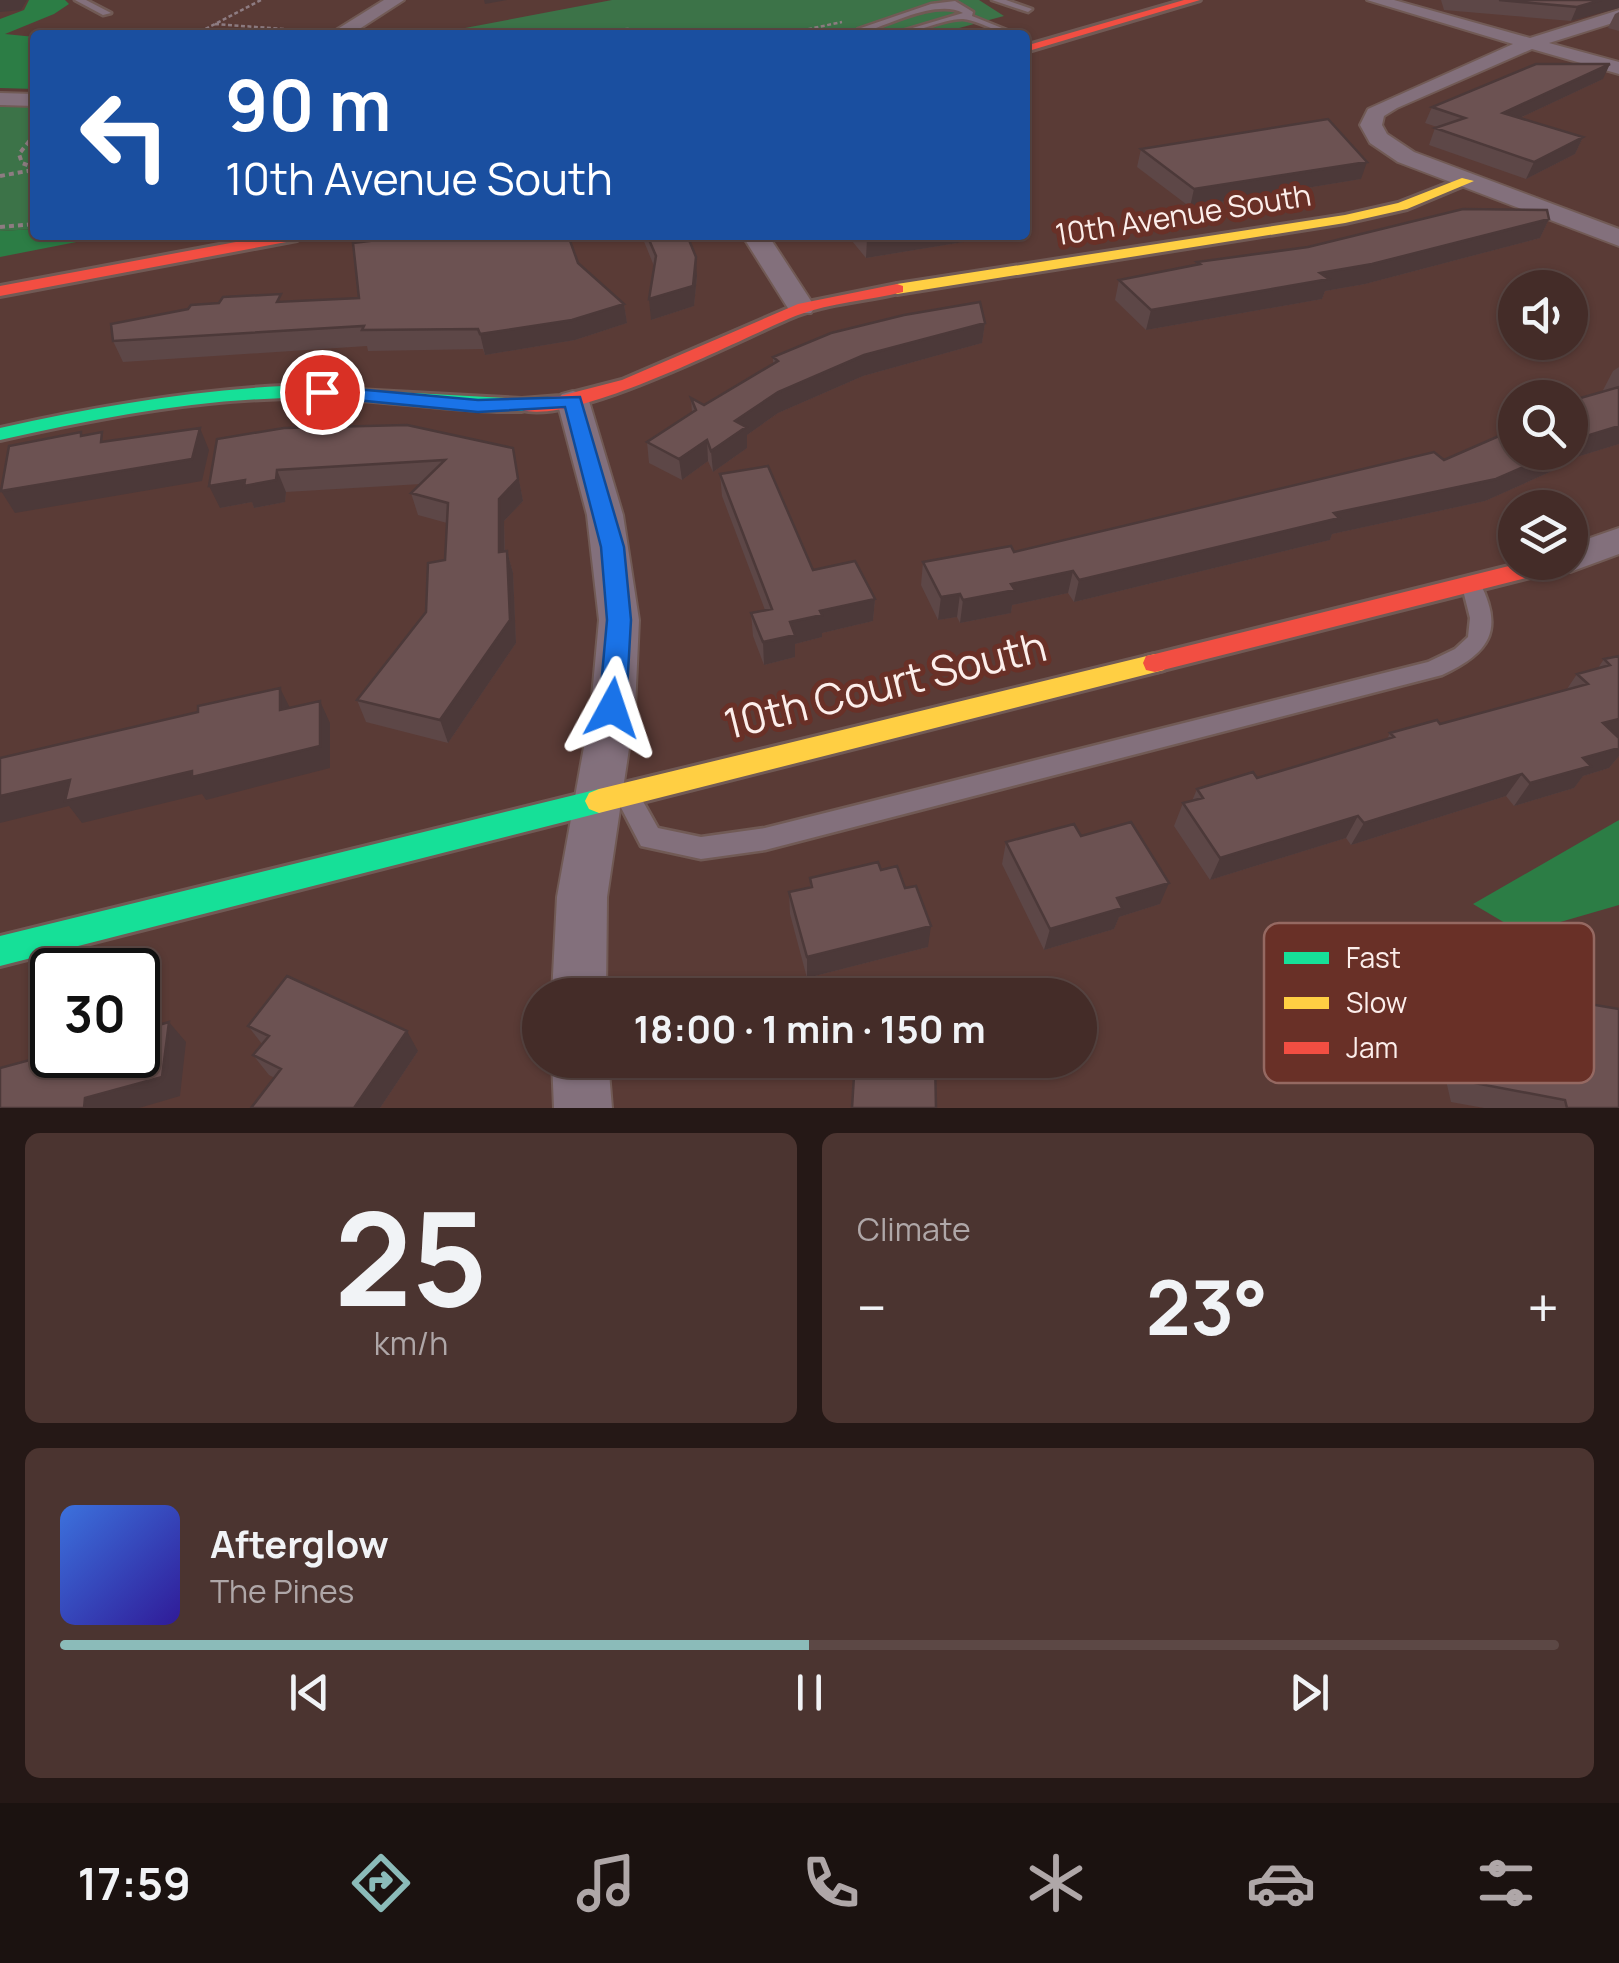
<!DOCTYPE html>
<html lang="en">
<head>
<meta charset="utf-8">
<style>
	body { margin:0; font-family:Manrope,sans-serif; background:#4b3430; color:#f1f3f6; height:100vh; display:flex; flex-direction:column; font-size:38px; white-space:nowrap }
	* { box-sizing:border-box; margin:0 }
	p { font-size:32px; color:#afa7a8 }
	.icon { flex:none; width:55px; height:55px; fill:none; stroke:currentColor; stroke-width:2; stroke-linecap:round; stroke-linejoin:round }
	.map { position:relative; height:1108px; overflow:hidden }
	.sheet { display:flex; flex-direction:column; gap:25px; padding:25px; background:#251816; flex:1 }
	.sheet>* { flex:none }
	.top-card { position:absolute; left:30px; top:30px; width:1000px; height:210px; border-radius:10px; box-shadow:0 2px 8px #0004,0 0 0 2px #5c4845; background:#1a4fa0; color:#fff; overflow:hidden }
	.fabs { position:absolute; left:1498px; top:270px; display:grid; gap:20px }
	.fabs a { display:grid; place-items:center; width:90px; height:90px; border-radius:50%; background:#442c28; box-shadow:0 2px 8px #0004,0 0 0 2px #5c4845; font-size:50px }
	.speed { position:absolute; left:30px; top:948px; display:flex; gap:20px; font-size:50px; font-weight:700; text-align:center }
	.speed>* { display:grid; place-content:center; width:130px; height:130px; border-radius:50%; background:#442c28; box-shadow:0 2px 8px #0004,0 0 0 2px #5c4845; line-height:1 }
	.speed .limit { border:5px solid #111; border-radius:15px; background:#fff; color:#111 }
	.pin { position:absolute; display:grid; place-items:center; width:85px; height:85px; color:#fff; margin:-42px; border:5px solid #fff; border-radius:50%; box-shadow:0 2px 10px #0007 }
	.me { position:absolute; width:110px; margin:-55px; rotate:5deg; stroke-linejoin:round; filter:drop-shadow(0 0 8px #0008) }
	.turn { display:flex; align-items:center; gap:35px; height:210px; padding:0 30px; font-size:45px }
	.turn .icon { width:130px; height:130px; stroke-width:2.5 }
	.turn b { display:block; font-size:70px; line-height:85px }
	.big { font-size:75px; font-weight:700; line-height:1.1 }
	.sheet .tile { flex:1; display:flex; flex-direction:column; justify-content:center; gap:15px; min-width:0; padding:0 35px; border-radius:15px; background:#4b3430 }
	.sheet .dial { align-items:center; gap:0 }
	.dial b { font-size:130px; line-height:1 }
	.song { display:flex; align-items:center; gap:30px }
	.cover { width:120px; height:120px; border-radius:15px; background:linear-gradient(135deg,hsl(220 70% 55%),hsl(250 70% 35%)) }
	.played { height:10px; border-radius:5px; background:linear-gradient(90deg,#8bbbb9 50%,#5c4845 50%) }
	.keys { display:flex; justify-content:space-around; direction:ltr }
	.heat { display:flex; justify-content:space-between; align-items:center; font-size:55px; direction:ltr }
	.sheet .tiles { flex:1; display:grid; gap:25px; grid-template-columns:1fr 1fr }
	.tile:last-child { grid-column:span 2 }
	.trip { position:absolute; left:522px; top:978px; width:575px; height:100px; border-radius:50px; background:#442c28; box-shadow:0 2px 8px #0004,0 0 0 2px #5c4845; font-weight:700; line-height:100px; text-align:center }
	.dock { display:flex; height:160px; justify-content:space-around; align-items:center; background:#1b1210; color:#afa7a8 }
	.dock .icon { width:70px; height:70px }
	.dock .current { color:#8bbbb9 }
	.dock b { font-size:45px; color:#f1f3f6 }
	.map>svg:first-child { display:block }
	.green { fill:#3c7348 }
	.forest { fill:#2c7d45 }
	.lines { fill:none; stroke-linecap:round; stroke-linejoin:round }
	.lane-casing { stroke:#715a55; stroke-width:5 }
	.street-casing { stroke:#715a55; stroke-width:4 }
	.fast-casing { stroke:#715a55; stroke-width:6 }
	.slow-casing { stroke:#715a55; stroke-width:6 }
	.jam-casing { stroke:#715a55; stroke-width:6 }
	.path-far1 { stroke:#8e7c82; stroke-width:2.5; stroke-dasharray:4 2.5; stroke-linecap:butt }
	.path { stroke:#8e7c82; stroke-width:4; stroke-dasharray:5 4; stroke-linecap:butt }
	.lane { fill:#83707c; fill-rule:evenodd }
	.street { fill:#83707c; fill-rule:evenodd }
	.fast { fill:#16e098; fill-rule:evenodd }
	.slow { fill:#ffcf43; fill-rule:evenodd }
	.jam { fill:#f24e42; fill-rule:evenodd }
	.wall { fill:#5d4747 }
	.shaded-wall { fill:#4c3939 }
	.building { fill:#6c5252; stroke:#4c3939; stroke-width:2.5 }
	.route { fill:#1a73e8; stroke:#114b97; stroke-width:2.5 }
	.labels { text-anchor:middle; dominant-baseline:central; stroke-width:10; stroke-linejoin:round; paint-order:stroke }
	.far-street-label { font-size:30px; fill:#fceeeb; stroke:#693027 }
	.near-street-label { font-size:42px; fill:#fceeeb; stroke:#693027 }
	.key { fill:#693027; stroke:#956962; stroke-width:2.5 }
	.key-label { font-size:28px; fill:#fceeeb }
</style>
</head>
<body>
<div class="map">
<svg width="1619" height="1108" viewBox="0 0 1619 1108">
	<rect width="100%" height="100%" fill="#5a3b36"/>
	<path class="green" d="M612,0H979L1004,16L933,35H428Z
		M0,104H35V229L0,231Z"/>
	<path class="forest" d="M29,0H65L69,4L54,14L5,34L35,37V89L0,88V19L24,10Z
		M35,229V235H112L0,257V231Z
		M1619,820V905L1522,933L1473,904Z"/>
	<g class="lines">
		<defs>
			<path id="lane" d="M75,0H86L111,13L103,15Z
				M992,0H1006L1032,9L1028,12Z
				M955,1L973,12L972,16L1019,35C998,35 982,21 963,19C944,18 914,35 889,35L963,13C939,0 896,21 871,30L878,35H866L858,29L931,4Z
				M1472,579L1479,581C1505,631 1489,653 1442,675L765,850L701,859L641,846L615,796L618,789L627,786L636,789L658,828L701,837L765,828L1428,662L1455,649L1468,637L1470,618L1462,586Z"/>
			<path id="street" d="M384,0H404L350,35H328Z
				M1367,0H1394L1530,38L1619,10V21L1549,43L1619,62V74L1532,49L1397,108L1384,116L1382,125L1387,134L1414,152L1619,229V246L1398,162L1370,143L1360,125L1368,109L1513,44Z
				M0,93L35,94V106L0,105Z
				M742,235H768L815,307L811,313H791Z
				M573,391L584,394L589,401L623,515L639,620L635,708L607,897L606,995H552L557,897L591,708L599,620L587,515L557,401L562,394Z
				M1619,528V554L1570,572L1557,568L1553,562H1570V545Z
				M552,1060H608L612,1108H554Z"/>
			<path id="fast" d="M283,386L522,399L532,405L522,411H497C438,409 379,399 320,398C212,396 106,416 0,440V428C94,407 187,391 283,386Z
				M599,789L609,793L613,801L609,809L599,813L0,966V936Z"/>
			<path id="slow" d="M1462,178L1474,181L1407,209L1345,223L897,294L889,289L897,284L1345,215L1398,203Z
				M1155,654L1164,656L1167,663L1164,670L599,813L589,809L585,801L589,793L599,789Z"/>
			<path id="jam" d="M1184,0H1200L1025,52V46Z
				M273,235H305L297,240L0,296V286Z
				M897,284L903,286V292C868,301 832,302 798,315C751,333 552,439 512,405L522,399L560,396L622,380L798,304Z
				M1525,562H1569L1558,570L1155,672L1146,670L1143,663L1146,656L1155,654Z"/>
		</defs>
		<use href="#lane" class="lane-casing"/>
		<use href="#street" class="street-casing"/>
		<use href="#fast" class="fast-casing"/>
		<use href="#slow" class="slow-casing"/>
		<use href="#jam" class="jam-casing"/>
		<path class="path-far1" d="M215,24L311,31
			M194,35L261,0
			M573,35L627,29L714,35
			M737,35L790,33L842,22"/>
		<path class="path" d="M35,134L19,154L22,163L35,168
			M0,176L33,170
			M0,227L35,224"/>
		<use href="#lane" class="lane"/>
		<use href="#street" class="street"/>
		<use href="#fast" class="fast"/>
		<use href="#slow" class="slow"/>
		<use href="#jam" class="jam"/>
	</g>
	<path class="wall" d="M1441,0H1619L1571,21L1444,10Z
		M1619,12V31L1608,28L1615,14Z
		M1603,79L1520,118L1583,137L1575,154L1526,179L1429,145L1435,128L1437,127L1425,123L1432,107Z
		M1141,149L1361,179L1190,207L1137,167Z
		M1549,219L1540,238L1365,284L1325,291L1322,299L1146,330L1115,300L1119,280L1196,265L1197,262Z
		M638,235H687L697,276L694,306L651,320L654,266L643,239Z
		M847,235H994V237L866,258Z
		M578,263L624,304L627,323L575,340L485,355L483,349L368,351L367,346L123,362L113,341L283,301L359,298Z
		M985,323L982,343L863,376L778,413L747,435V448L713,472L708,461L682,480L649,463L647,442L692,412L691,398L704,405L773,363V357Z
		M1619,367V444L1557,463L1552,471L1485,501L1332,534L1330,540L1074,602L1068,593L1012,605L1011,613L960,623L957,617L938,620L921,585L923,562L1014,552L1444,460L1602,392L1613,371Z
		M217,439L513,448L523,501L504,521L505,551H507L513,573L516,643L448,743L366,722L357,700L426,612L445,560L447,523L418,515L411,493L421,484L286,492L285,502L254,508L252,502L220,508Z
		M720,474L813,570L875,599L873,621L822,633V637L795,644V657L764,665L753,636L751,613L765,610L722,496Z
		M1619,656L1618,737L1619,738V756L1609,768L1583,776L1574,788L1514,806L1506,796L1351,845L1346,838L1210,880L1174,826L1183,803L1192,801L1197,789L1257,778L1387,739L1390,733L1440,724L1567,689L1577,674L1598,668L1604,659Z
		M1081,836L1160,904L1119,917L1114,929L1044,950L1002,864L1006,842Z
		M881,870L928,947L807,978L790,914L789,892L810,887V878Z
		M1439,960L1495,988L1619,1108H1484L1451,1102L1423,981Z
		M248,1026L418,1051L380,1108H251L275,1078L269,1075L253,1055L262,1044Z"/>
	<path class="shaded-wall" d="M0,0H27L21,10L0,12Z
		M484,0H507L485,4Z
		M1601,0H1619V8L1571,21L1577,7Z
		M1610,64L1603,79L1496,129L1503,113Z
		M1583,137L1575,154L1526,179L1534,162Z
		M1367,162L1361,179L1190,207L1194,189Z
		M1549,219L1540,238L1365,284L1325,291L1322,299L1146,330L1151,310L1320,273Z
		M893,235H994V237L866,258L867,239Z
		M696,257L697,276L694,306L651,320L649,299Z
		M624,304L627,323L575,340L485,355L480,334Z
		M985,323L982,343L863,376L778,413L747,435V448L713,472L711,451L735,421L778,392L864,355Z
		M1619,426V444L1557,463L1552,471L1485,501L1332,534L1330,540L1074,602L1079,580L1334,513L1552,452H1570V441Z
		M200,428L209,450L202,481L15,513L1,491Z
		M707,440L708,461L682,480L679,459Z
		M513,448L523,501L504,521L505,574L499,552V499Z
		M277,470L286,492L285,502L254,508L252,502L220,508L209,486Z
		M507,551L513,573L516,643L448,743L440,720Z
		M1073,571L1068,593L1012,605L1011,613L960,623L963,600L1011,584Z
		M960,594L957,617L938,620L941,597Z
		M875,599L873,621L822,633V637L795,644V657L764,665L763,642L790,622L820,611Z
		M280,688L291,710H280Z
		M320,701L330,723V768L206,800L202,794L82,823L69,806L0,823V796Z
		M1619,719V736L1586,746L1603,723Z
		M1619,748V756L1609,768L1583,776L1574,788L1514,806L1530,783L1583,758Z
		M1522,774L1506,796L1351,845L1364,823Z
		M1358,816L1346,838L1210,880L1220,858Z
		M1169,883L1160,904L1119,917L1114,929L1044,950L1050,929L1117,898Z
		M931,926L928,947L807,978V957Z
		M169,1022L186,1042L180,1096L139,1108H84L85,1098Z
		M407,1031L418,1051L380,1108H354Z"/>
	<path class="building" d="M1499,0H1601L1577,7Z
		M1536,64H1610L1503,113L1583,137L1534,162L1435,128L1465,118L1432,107Z
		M1328,119L1367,162L1194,189L1141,149Z
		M1463,209L1547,210L1549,219L1372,264L1320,273L1329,279L1151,310L1119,280L1200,264L1197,262L1308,247Z
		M418,235H568L578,263L624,304L572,320L480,334L478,329L362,330L364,326L113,341L111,324L188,309L191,305L219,303L223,297L281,294L277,302L359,298L353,243Z
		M647,235H687L696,257L693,286L649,299L656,256Z
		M863,235H893L867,239Z
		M980,302L985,323L864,355L778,392L735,421L746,427L711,451L707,440L679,459L647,442L696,410L691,398L704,405L778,361L773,357L831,333L904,315Z
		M1619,387V426L1570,441V401Z
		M407,425L513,448L518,479L499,499V552L507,551L510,620L440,720L357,700L426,612L428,563L445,560L448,503L411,493L445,460L277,470L276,480L244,486L245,480L209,486L217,439L284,428Z
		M200,428L192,459L1,491L9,446L81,432V436L102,432L101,442Z
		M1515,429V452H1558L1496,479L1334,513L1339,518L1079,580L1073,571L1011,584L1015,590L963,600L960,594L941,597L923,562L1011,546L1014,552L1434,452L1444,460Z
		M768,466L813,570L855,561L875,599L820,611L822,615L790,622L795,635L763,642L751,613L772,609L720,474Z
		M1619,656V719L1603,723L1619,738V748L1583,758L1591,766L1530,783L1522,774L1364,823L1358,816L1220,858L1183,803L1203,798L1197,789L1253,772L1257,778L1394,737L1390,733L1437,720L1440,724L1588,684L1577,674L1610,665L1604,659Z
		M280,688V710L320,701V746L192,777V771L65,801L70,780L0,796V758L198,712V706Z
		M1131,822L1169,883L1117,898L1122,908L1050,929L1006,842L1074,824L1081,836Z
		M878,862L881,870L897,866L905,888L916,886L931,926L807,957L789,892L812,887L810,878Z
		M1439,960L1490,968L1495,988L1619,1009V1108H1567L1565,1100L1469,1082Z
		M287,976L407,1031L354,1108H251L281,1069L253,1055L269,1036L248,1026Z
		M169,1022L162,1077L85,1098L84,1108H0V1068L52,1054L138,1055V1031Z
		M855,1060H935L936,1108H852Z"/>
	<path class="route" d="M322,386L478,400L580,397L624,547L631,620L626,708L622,715H603L599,708L607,620L601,547L565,407L478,412L315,396V388Z"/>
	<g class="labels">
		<g class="far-street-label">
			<text transform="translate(1183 214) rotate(-9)">10th Avenue South</text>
		</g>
		<g class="near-street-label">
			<text transform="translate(885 684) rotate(-14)">10th Court South</text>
		</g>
	</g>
	<rect x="1264" y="923" width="330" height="160" rx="15" class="key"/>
	<rect x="1284" y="952" width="45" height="12" fill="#16e098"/>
	<rect x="1284" y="997" width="45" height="12" fill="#ffcf43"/>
	<rect x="1284" y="1042" width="45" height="12" fill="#f24e42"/>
	<g class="key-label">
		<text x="1346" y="968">Fast</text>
		<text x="1346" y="1013">Slow</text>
		<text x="1346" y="1058">Jam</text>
	</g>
</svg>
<div class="fabs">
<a><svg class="icon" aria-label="sound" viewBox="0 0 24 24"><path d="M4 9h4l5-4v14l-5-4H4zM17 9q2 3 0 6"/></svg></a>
<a><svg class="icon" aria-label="search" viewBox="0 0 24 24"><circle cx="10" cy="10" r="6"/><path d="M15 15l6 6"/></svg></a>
<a><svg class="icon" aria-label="layers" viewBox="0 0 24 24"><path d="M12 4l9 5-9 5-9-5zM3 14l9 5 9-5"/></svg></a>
</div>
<div class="speed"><div class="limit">30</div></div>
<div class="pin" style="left:322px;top:392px;background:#d93025"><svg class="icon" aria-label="arrive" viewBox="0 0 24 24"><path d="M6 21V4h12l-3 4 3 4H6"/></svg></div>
<svg class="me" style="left:612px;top:708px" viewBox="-20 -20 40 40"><path d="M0-17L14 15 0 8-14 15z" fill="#1a73e8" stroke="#fff" stroke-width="4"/></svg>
<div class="trip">18:00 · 1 min · 150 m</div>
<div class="top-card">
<div class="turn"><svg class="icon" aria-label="left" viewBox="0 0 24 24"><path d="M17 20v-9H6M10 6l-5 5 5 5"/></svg><div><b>90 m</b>10th Avenue South</div></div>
</div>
</div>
<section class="sheet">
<div class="tiles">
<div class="tile dial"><b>25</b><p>km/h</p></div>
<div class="tile"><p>Climate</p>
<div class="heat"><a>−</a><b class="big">23°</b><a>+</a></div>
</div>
<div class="tile">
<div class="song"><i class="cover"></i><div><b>Afterglow</b><p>The Pines</p></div></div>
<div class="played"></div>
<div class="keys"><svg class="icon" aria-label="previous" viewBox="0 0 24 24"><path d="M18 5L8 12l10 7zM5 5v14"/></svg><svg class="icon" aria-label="pause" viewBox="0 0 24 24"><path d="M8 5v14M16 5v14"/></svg><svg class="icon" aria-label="next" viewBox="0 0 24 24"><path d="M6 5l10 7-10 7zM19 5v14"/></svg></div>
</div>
</div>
</section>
<nav class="dock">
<b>17:59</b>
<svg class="icon current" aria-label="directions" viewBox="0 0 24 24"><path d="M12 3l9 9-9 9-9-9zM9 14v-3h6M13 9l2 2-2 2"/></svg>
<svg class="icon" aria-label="music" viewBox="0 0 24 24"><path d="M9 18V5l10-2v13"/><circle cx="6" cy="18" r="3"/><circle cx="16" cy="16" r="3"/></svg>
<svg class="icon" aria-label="phone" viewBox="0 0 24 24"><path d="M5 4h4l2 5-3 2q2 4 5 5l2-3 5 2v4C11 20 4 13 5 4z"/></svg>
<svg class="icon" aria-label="climate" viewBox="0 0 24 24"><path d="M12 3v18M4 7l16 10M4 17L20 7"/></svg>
<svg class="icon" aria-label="car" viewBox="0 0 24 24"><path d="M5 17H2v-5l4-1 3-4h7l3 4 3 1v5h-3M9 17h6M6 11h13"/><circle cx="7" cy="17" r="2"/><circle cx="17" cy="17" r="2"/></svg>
<svg class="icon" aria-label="filters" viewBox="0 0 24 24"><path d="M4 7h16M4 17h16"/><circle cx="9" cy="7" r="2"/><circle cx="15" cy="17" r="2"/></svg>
</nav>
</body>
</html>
